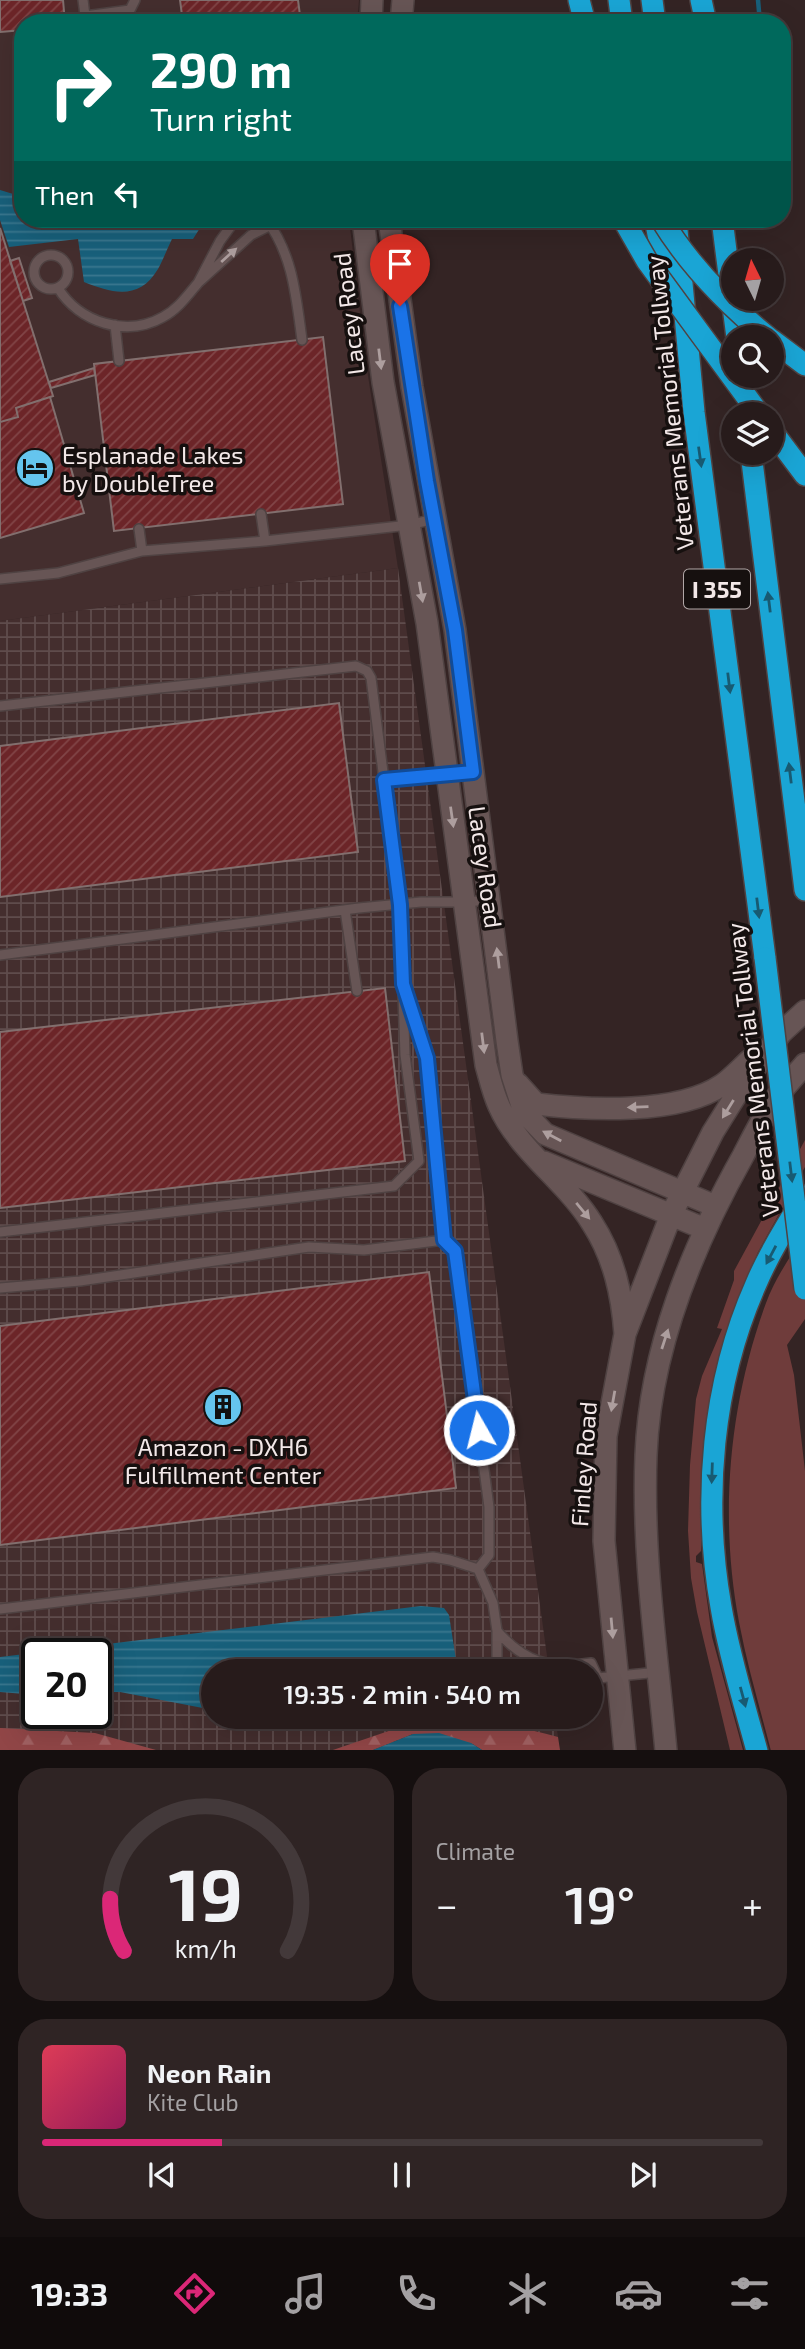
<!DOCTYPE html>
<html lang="en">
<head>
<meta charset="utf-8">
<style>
	body { margin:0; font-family:"Exo 2",sans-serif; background:#2f2424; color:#f1f3f6; height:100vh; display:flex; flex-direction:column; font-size:26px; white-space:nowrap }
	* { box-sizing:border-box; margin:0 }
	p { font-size:23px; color:#a4a1a3 }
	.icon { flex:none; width:38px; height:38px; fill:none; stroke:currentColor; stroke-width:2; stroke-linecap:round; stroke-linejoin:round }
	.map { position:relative; height:1750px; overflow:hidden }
	.sheet { display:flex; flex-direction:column; gap:18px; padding:18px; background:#150f0f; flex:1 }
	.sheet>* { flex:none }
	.hud { position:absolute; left:14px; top:14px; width:777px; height:214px; border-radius:28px; box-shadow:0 7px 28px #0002,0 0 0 2px #43393a; background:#00695c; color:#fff; overflow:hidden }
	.needle { width:46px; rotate:355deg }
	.controls { position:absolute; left:721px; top:248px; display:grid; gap:14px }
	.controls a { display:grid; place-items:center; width:63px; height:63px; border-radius:50%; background:#271b1b; box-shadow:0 7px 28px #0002,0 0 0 2px #43393a; font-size:35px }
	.speed { position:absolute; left:21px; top:1638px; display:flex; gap:14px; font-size:35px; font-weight:700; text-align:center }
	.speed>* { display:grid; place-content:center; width:91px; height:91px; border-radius:50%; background:#271b1b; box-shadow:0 7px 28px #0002,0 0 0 2px #43393a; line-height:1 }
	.speed .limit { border:4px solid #111; border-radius:10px; background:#fff; color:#111 }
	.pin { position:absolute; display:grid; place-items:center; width:60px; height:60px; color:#fff; margin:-72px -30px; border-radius:50% 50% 50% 0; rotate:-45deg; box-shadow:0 0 7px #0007 }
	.pin .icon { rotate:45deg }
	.me { position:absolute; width:77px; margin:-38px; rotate:352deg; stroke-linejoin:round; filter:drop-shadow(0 0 5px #0008) }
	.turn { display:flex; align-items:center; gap:24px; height:147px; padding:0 21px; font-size:32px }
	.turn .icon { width:91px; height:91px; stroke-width:2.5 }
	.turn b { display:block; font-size:49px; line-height:60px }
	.then { display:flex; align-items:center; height:66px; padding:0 21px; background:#0003; gap:14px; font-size:26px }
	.big { font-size:52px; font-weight:600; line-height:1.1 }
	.sheet .card { flex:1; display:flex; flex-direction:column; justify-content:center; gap:10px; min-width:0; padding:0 24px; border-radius:28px; background:#2f2424 }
	.sheet .dial { align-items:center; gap:0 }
	.dial svg { height:182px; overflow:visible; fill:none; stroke:#43393a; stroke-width:7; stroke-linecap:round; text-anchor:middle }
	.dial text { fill:#f1f3f6; stroke:none }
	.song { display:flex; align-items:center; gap:21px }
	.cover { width:84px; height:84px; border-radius:10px; background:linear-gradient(135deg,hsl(350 70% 55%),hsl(330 70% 35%)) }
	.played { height:7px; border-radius:4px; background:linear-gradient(90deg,#db2777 25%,#43393a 25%) }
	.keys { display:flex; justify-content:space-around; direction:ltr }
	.heat { display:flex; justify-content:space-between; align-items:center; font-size:38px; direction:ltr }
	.sheet .tiles { flex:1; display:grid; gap:18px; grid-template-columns:1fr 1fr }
	.card:last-child { grid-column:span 2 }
	.trip { position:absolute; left:201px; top:1659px; width:402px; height:70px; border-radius:35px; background:#271b1b; box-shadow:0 7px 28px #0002,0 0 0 2px #43393a; font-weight:600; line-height:70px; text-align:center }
	.dock { display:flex; height:112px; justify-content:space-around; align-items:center; background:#100b0b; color:#a4a1a3 }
	.dock .icon { width:49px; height:49px }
	.dock .selected { color:#db2777 }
	.dock b { font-size:32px; color:#f1f3f6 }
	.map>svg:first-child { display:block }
	.built { fill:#442e2e }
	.industrial { fill:url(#industrial-grid); fill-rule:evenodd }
	.green { fill:#6f3c3b }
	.forest { fill:url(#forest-firs) }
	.water { fill:url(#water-rules) }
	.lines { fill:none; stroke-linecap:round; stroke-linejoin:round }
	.stream { stroke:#18607b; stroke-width:4.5 }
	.building { fill:url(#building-hatch); stroke:#826f6e; stroke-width:2 }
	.service-casing { stroke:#4f4242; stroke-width:12 }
	.secondary-casing { stroke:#4f4242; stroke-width:24 }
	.motorway-casing { stroke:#4f4242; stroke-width:24 }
	.service { stroke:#675555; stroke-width:9 }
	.secondary { stroke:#675555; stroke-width:21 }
	.motorway { stroke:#1aa5d5; stroke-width:21 }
	.motorway-bridge-casing { stroke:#4f4242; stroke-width:24; stroke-linecap:butt }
	.motorway-bridge { stroke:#1aa5d5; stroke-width:21 }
	.oneway { fill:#ad9e9e }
	.oneway2 { fill:#185a72 }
	.route-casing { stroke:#114b97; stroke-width:18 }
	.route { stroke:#1a73e8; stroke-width:12 }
	.labels { text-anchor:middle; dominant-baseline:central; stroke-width:7; stroke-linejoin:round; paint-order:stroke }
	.shield { fill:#16100f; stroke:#b1a7a7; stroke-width:2 }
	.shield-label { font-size:23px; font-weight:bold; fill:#f3e8e8 }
	.street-label { font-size:24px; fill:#f3e8e8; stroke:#16100f }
	.poi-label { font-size:24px; fill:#f3e8e8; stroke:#16100f; text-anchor:start }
</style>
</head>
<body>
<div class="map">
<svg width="805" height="1751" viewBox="0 0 805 1751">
	<defs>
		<pattern id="industrial-grid" width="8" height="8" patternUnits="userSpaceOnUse" patternTransform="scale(1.75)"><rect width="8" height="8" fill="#442e2e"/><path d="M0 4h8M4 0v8" fill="none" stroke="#5f4c4c"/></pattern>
		<pattern id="forest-firs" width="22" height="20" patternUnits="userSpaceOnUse" patternTransform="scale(1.75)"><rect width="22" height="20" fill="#914647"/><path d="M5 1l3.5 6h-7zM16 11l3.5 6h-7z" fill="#a16162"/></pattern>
		<pattern id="water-rules" width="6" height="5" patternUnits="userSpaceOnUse" patternTransform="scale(1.75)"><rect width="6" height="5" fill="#18607b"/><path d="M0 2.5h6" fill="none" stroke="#3a778e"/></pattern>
		<pattern id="building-hatch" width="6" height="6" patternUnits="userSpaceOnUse" patternTransform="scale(1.75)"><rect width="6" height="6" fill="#6c2528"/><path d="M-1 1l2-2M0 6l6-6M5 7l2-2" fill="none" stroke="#814547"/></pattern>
	</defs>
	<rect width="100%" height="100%" fill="#342424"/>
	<path class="built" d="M0,0H359L357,23H23V219H349L366,363L398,568L0,621Z"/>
	<path class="industrial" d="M398,568L549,1671H214V1717H555L558,1737L399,1751L0,1750V621ZM37,1654H96V1713H37Z"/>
	<path class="green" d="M805,1140V1167L758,1252L739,1299L715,1378L706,1427L701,1481V1551L696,1556V1562L702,1564L712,1637L743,1750H730L697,1612L691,1578L688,1531L690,1465L696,1399L702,1376L722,1329L717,1328L734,1280V1271Z
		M805,1233V1319L787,1345L794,1375L805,1471V1750L771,1751C760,1708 747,1665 739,1622C719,1516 729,1404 766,1303C775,1278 791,1256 805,1233Z"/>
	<path class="forest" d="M415,1722C462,1723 513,1723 558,1737L560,1750H482L471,1743L413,1734L373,1750L330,1751Z
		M0,1728L95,1733L156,1750H0Z"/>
	<path class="water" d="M0,190L23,197V219H198L200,228L193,239H172C167,249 163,260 158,269C139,301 112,293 84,282L78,239L9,247L0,220Z
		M421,1606L444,1608L449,1615L456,1660L448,1671H214L213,1710L120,1692H96V1654H37V1695L0,1692V1657Z
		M439,1733L471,1743L482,1750H373L413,1734Z"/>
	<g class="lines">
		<path class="stream" d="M758,0L760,23
			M782,168L786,180"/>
	</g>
	<path class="building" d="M0,0H63L65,23H23V30L0,32Z
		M180,0H298L301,23H183Z
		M0,228L53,396L16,408L18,417L0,422Z
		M19,258L32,298L23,301L10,261Z
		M323,337L343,504L114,531L94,364Z
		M94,368L95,375L51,388L49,382Z
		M50,397L84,513L0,538V422L18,417L16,408Z
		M339,703L358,852L0,897V746Z
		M385,988L405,1161L0,1208V1032Z
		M429,1272L456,1488L0,1545V1326Z"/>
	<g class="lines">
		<defs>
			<path id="service" d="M83,0L86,23
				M85,16L130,10L135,0
				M236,219L220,241L198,283L251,235L283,219
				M266,219C293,255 296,296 302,340
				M34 272a17 17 0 1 1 34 0a17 17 0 1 1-34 0Z
				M58,288C79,322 126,338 163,317C178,309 187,296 198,283
				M115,325L119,361
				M261,514L265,541
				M139,529L142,551
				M0,579L58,573L142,551L265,541L409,525L434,519
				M0,706L356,666L367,671L371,678L384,780L473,772
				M345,910L357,991
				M0,955L359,908L421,902H465L489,900
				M406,994L427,1058L444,1240
				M0,1232L394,1186L419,1161L405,1055L400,905L384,780
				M0,1288L80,1281L309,1247L364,1250L444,1240L455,1251L489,1507V1555L478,1569
				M0,1609L433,1557L450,1560L478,1569L493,1603L497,1631V1671
				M497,1631C525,1663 549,1669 591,1663L598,1678L594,1694H592
				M598,1678L659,1672"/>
			<path id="secondary" d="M371,23L372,0
				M401,23L403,0
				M363,219L383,382L427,623L486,1065C490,1079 493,1093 499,1106C518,1150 567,1182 592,1223C614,1257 622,1294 625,1334
				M389,219L412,387L455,630L507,1041L512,1075L524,1112L545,1134L715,1206
				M518,1084L536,1104C587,1110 678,1115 722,1085C732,1078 741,1068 750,1060
				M544,1162L705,1229
				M625,1751L604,1541L606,1436L625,1334L671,1215L713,1132L743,1084L781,1033L805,1011
				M666,1751C657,1653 642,1553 646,1455C650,1349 692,1247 743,1156C753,1137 762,1118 774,1101C783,1088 795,1076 805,1064"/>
			<path id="motorway" d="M579,0L585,23
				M619,0L622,23
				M652,0L655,23
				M701,0L706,23
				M655,219L670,296
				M676,219L694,412L765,958
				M722,219L737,338
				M772,340L805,365
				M772,431L805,475
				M751,453L805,890
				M757,1751C744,1703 729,1655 721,1607C702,1500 712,1383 756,1284C769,1253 787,1224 805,1196"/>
		</defs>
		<use href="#service" class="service-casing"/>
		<use href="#secondary" class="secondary-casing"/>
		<use href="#motorway" class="motorway-casing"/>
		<use href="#service" class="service"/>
		<use href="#secondary" class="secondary"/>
		<use href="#motorway" class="motorway"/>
		<defs>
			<path id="motorway-bridge" d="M623,219L647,261L760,415
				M661,219C689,265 727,304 769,338
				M765,958L805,1289"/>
		</defs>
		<use href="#motorway-bridge" class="motorway-bridge-casing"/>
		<use href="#motorway-bridge" class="motorway-bridge"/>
	</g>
	<defs><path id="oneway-solid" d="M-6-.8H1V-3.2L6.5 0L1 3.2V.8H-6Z" transform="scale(1.75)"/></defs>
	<g class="oneway">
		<use href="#oneway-solid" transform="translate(229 255) rotate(-42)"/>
		<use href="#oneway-solid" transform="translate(380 359) rotate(83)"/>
		<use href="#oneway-solid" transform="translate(421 592) rotate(80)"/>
		<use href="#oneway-solid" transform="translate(452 817) rotate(82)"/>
		<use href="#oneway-solid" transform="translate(498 958) rotate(-97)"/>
		<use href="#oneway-solid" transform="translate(483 1043) rotate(83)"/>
		<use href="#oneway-solid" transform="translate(638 1107) rotate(178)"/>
		<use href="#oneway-solid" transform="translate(728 1109) rotate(122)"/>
		<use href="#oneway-solid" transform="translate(552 1136) rotate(-152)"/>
		<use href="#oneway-solid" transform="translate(583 1211) rotate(50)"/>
		<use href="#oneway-solid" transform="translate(665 1339) rotate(-72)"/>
		<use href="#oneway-solid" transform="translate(613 1401) rotate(100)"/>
		<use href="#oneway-solid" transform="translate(612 1628) rotate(85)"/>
	</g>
	<g class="oneway2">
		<use href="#oneway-solid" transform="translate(700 457) rotate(82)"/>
		<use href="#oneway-solid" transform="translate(769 602) rotate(-97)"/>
		<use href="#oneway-solid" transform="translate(729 683) rotate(83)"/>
		<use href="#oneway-solid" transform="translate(790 773) rotate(-97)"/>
		<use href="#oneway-solid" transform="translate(758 908) rotate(83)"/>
		<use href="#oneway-solid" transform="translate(791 1172) rotate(83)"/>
		<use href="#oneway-solid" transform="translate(771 1255) rotate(118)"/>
		<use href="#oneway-solid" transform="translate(712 1473) rotate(92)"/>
		<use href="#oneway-solid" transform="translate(743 1697) rotate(75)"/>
	</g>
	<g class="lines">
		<defs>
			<path id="route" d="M400,306L427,481L455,630L473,772L384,780L400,905L403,984L427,1058L444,1240L455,1251L479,1430"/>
		</defs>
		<use href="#route" class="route-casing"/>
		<use href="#route" class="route"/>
	</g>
	<defs>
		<symbol id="hotel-disc" viewBox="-11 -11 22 22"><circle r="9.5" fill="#65c5ee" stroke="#16100f"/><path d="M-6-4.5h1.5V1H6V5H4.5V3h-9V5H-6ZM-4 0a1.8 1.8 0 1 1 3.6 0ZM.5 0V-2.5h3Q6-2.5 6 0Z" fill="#111"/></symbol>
		<symbol id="building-disc" viewBox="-11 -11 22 22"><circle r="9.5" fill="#65c5ee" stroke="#16100f"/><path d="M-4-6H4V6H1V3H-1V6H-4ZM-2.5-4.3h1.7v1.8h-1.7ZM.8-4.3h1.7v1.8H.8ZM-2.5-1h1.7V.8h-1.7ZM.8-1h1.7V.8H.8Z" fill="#111"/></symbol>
	</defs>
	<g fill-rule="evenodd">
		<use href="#hotel-disc" x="13" y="446" width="44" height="44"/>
		<use href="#building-disc" x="201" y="1385" width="44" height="44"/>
	</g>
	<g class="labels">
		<rect class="shield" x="684" y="569.5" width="66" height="39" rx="5"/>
		<g class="shield-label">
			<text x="717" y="589">I 355</text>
		</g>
		<g class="street-label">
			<text transform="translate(348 314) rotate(-97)">Lacey Road</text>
			<text transform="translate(669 403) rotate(-96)">Veterans Memorial Tollway</text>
			<text transform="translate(486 867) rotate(82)">Lacey Road</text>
			<text transform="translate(752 1070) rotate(-97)">Veterans Memorial Tollway</text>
			<text transform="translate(583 1464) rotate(-86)">Finley Road</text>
		</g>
		<g class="poi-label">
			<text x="62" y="454">Esplanade Lakes<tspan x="62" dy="28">by DoubleTree</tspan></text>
			<text x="223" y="1446" text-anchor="middle">Amazon - DXH6<tspan x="223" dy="28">Fulfillment Center</tspan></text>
		</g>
	</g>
</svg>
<div class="controls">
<a><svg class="needle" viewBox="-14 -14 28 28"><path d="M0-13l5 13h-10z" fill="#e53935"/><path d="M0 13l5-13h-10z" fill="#a4a1a3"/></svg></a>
<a><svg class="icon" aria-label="search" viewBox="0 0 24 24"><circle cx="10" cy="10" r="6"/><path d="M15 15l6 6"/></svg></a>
<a><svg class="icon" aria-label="layers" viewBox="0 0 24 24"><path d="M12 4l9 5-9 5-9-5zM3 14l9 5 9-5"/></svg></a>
</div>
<div class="speed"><div class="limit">20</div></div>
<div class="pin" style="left:400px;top:306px;background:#d93025"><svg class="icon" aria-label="arrive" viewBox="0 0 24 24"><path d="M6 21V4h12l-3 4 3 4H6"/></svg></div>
<svg class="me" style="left:479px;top:1430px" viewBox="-20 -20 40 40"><circle r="17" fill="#1a73e8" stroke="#fff" stroke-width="3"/><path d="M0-11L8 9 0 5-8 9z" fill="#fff"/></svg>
<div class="trip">19:35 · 2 min · 540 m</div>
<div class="hud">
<div class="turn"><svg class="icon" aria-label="right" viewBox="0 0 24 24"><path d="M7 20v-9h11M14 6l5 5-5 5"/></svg><div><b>290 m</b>Turn right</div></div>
<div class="then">Then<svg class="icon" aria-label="left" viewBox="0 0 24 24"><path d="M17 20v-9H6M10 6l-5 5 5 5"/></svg></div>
</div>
</div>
<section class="sheet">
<div class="tiles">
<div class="card dial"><svg viewBox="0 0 100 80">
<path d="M14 69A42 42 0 1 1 86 69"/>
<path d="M14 69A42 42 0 0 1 8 46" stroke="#db2777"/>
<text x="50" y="56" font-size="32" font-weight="700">19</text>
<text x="50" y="72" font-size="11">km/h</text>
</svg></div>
<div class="card"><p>Climate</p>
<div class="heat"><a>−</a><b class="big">19°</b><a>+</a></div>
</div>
<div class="card">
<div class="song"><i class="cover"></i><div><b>Neon Rain</b><p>Kite Club</p></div></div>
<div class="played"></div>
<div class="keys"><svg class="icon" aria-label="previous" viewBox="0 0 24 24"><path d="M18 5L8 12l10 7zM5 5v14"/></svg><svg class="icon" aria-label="pause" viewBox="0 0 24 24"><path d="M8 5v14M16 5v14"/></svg><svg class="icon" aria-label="next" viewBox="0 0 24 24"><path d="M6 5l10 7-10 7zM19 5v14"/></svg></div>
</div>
</div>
</section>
<nav class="dock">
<b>19:33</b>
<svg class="icon selected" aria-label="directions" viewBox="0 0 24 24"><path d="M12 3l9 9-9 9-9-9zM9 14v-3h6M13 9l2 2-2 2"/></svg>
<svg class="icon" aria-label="music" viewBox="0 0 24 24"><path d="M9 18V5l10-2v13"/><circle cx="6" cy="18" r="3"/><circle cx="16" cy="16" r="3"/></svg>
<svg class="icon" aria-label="phone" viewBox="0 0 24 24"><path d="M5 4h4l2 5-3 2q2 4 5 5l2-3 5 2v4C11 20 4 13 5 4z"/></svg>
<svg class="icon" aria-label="climate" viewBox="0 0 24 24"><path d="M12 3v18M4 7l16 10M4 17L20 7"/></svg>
<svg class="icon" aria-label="car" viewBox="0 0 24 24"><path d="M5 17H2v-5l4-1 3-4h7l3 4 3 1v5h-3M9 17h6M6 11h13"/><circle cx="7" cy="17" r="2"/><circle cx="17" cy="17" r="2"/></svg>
<svg class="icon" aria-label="filters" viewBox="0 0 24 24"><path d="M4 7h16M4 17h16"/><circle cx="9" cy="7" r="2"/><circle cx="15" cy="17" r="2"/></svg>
</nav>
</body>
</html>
